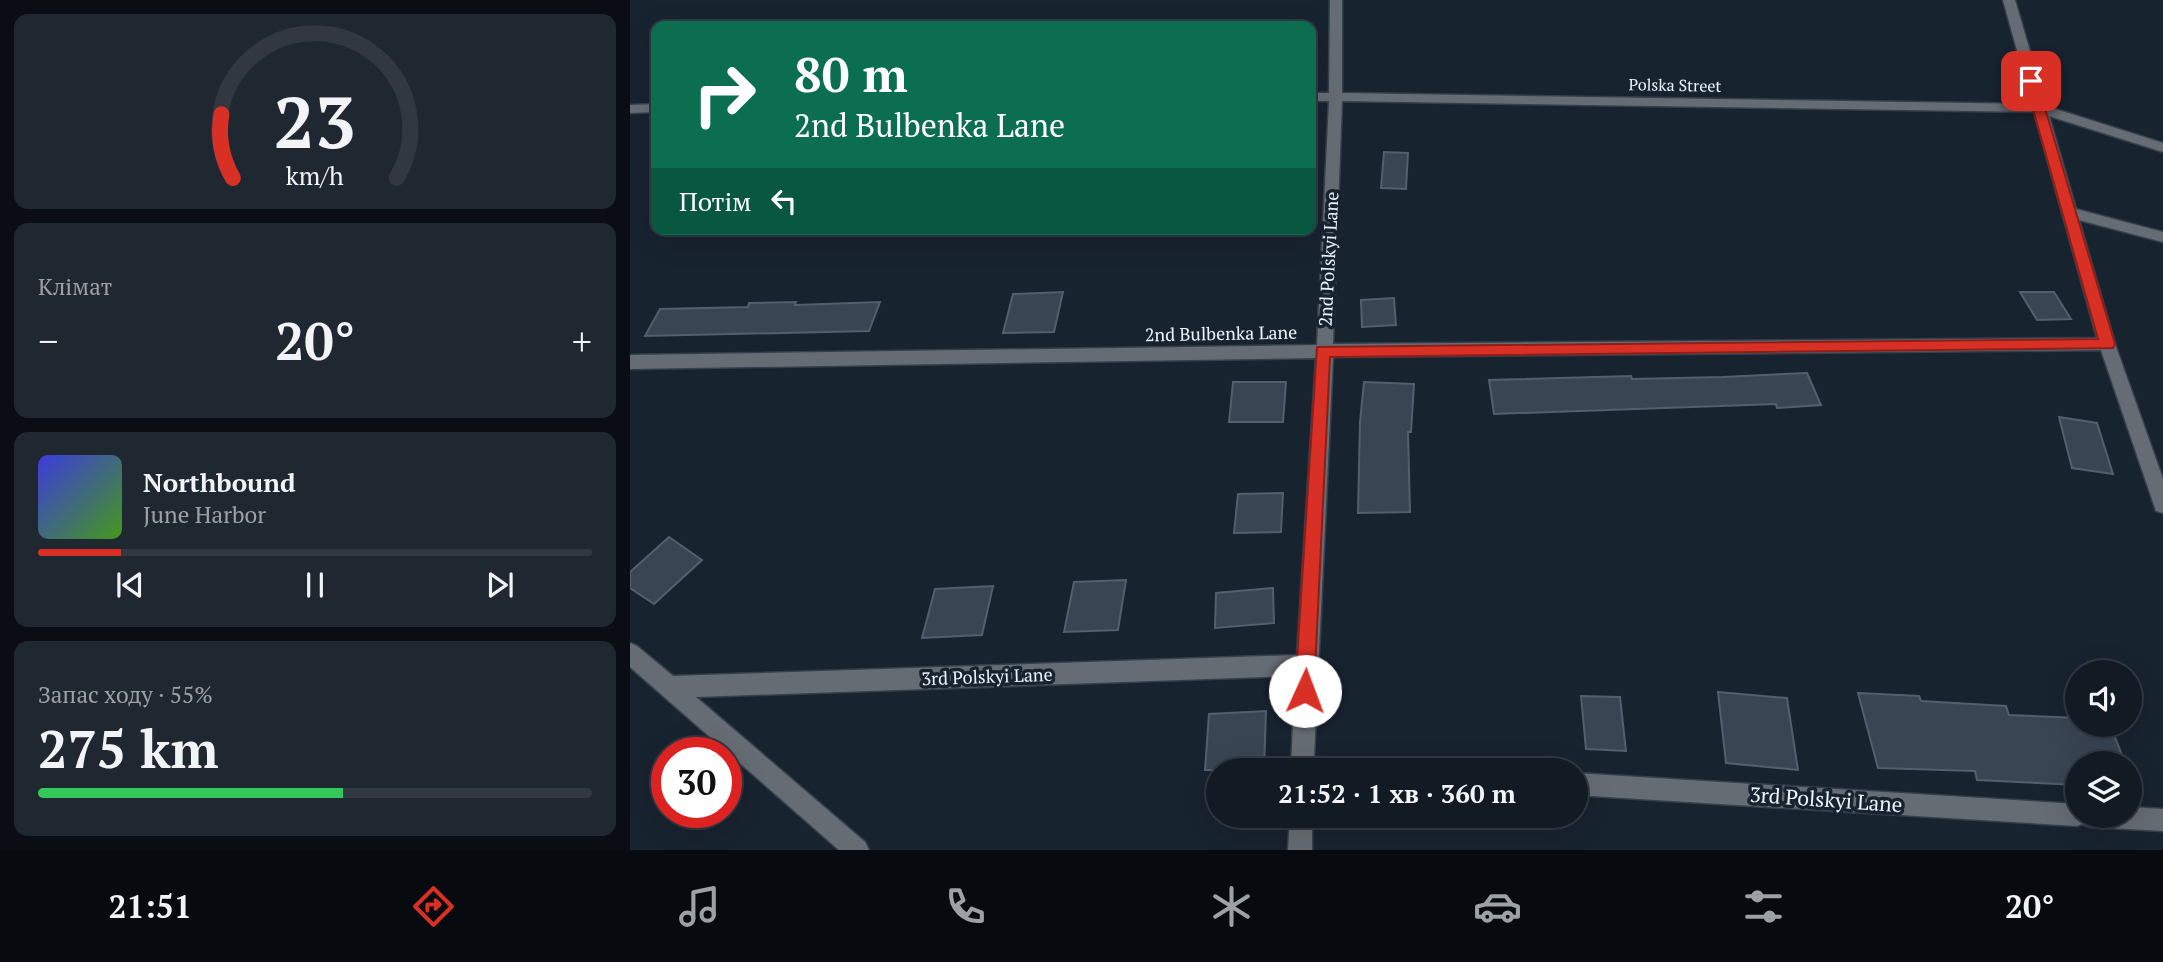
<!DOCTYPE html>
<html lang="uk">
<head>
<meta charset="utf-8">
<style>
	body { margin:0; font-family:"PT Serif",serif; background:#1f2731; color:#f1f3f6; height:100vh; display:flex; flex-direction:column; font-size:26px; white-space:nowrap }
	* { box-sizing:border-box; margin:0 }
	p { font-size:23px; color:#9ca1a6 }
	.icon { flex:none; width:38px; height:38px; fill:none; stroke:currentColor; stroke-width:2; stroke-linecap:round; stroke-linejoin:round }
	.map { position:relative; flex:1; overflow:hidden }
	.side { display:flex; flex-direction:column; gap:14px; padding:14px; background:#0a0e14; width:630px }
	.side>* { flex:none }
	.banner { position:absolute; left:21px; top:21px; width:665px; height:214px; border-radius:14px; box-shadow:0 7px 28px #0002,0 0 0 2px #313841; background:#0b6e4f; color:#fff; overflow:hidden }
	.fabs { position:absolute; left:1435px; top:660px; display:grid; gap:14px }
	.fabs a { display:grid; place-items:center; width:77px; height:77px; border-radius:50%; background:#121a24; box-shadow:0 7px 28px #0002,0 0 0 2px #313841; font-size:35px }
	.speed { position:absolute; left:21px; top:737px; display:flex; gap:14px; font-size:35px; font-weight:700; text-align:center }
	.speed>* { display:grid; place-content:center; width:91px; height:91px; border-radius:50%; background:#121a24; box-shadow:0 7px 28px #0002,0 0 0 2px #313841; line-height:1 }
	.speed .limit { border:10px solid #d22; background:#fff; color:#111 }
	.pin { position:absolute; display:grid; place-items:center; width:60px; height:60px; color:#fff; margin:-30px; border-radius:14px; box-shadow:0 4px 10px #0006 }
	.me { position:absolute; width:77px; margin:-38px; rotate:2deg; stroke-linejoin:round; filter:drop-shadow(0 0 5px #0008) }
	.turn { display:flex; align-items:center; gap:24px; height:147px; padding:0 28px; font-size:32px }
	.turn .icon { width:91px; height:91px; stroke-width:2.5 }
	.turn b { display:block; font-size:49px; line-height:60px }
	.then { display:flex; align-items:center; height:66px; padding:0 28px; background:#0003; gap:14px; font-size:26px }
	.big { font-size:52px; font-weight:700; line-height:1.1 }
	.side .widget { flex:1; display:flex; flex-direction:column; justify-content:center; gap:10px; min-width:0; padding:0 24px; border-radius:14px; background:#1f2731 }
	.side .dial { align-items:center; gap:0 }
	.dial svg { height:182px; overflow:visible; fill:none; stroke:#313841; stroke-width:7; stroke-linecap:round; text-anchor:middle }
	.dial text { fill:#f1f3f6; stroke:none }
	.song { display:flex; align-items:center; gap:21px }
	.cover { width:84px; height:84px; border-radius:10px; background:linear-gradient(135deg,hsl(240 70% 55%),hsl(100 70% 35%)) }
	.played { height:7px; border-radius:4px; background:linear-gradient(90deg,#d93025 15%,#313841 15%) }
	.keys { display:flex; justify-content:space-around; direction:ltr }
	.heat { display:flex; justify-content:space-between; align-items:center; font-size:38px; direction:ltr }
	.charge { height:10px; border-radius:5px; background:linear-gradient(90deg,#34c759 55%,#313841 0) }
	.trip { position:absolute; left:576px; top:758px; width:382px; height:70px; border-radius:35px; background:#121a24; box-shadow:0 7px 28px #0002,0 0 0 2px #313841; font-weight:700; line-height:70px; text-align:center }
	.menu { display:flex; height:112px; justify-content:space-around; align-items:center; background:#070a0e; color:#9ca1a6 }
	.menu .icon { width:49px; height:49px }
	.menu .selected { color:#d93025 }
	.menu b { font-size:32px; color:#f1f3f6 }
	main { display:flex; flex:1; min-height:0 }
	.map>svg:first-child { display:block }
	.building { fill:#3a4554; stroke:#535e6e; stroke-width:2 }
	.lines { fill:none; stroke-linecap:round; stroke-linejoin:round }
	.minor-casing { stroke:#36404d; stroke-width:3 }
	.minor { fill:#666c73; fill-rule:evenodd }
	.route { fill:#d93025; stroke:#8d1f18; stroke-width:2 }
	.labels { text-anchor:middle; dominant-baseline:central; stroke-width:7; stroke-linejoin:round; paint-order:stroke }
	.far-street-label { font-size:16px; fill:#ebf2fc; stroke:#182330 }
	.street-label { font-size:18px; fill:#ebf2fc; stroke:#182330 }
	.near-street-label { font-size:21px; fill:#ebf2fc; stroke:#182330 }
</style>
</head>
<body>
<main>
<section class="side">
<div class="widget dial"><svg viewBox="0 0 100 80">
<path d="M14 69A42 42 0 1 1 86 69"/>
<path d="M14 69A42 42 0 0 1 9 41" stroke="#d93025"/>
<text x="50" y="56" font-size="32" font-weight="700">23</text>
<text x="50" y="72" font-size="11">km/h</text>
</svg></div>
<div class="widget"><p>Клімат</p>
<div class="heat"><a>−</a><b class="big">20°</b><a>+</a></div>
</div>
<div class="widget">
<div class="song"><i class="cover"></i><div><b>Northbound</b><p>June Harbor</p></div></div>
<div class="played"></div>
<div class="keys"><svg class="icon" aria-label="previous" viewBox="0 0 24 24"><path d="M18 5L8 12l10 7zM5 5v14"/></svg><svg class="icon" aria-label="pause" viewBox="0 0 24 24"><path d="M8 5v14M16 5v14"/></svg><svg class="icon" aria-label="next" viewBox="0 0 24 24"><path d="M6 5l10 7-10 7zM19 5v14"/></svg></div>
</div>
<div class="widget"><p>Запас ходу · 55%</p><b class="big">275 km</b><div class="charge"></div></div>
</section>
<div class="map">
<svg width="1533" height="850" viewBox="0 0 1533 850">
	<rect width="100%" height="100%" fill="#182330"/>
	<path class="building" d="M754,152L778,153L776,189L751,188Z
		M433,292L424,332L373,333L383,294Z
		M1390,292H1424L1441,319L1407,320Z
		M764,298L766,325L732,327L731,300Z
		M166,302L165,305L250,302L239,331L15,336L30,309L118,307L119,303Z
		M1177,373L1191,405L1147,408L1146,404L864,414L859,380L1001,376L1002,379L1092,377Z
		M603,382H656L653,422H599Z
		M734,382L784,384L781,432H778L780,512L728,513L730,422Z
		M1429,417L1467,423L1483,474L1442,468Z
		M653,493L651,532L604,533L608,494Z
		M39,537L72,560L24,604L0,588V572Z
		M496,580L488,630L434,632L444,582Z
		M363,586L352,635L292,638L305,589Z
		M643,588L644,623L585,628L586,593Z
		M1088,692L1157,698L1168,770L1096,763Z
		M1228,693L1289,696L1291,701L1376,706L1379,715L1447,718V724H1480L1495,763H1447V785L1347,780L1345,771L1248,768Z
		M951,696L990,697L996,751L956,749Z
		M636,711L634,770H575L579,714Z"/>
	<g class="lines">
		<defs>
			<path id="minor" d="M700,0H712V93L1402,104L1373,0H1385L1416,106L1533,143V152L1419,116L1446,209L1533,232V242L1449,220L1485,344L1533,479V513L1526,511L1524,505L1471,350L703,357L684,757L721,759L729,762L732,770H661L665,676L66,697L235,842L239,850H209L0,667V643L7,646L43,676L667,655L686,358L0,369V355L687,345L699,101H681V93H699ZM712,101L1404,112L1467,338L703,344Z
				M26,104V112L0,113V105Z
				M945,773L1447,804V816H1500V807L1533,809V831L1460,827L1452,824L1447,826L945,795Z
				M660,816H682V850H658Z"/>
		</defs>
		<use href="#minor" class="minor-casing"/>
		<use href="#minor" class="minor"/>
	</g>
	<path class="route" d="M1397,78L1407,81L1485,344L1483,348L700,357L684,691L681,698L675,700L668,698L665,691L687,347L1468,339L1395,81Z"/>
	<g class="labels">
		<g class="far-street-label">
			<text transform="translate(1045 85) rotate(1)">Polska Street</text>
		</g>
		<g class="street-label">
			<text transform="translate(698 259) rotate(-87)">2nd Polskyi Lane</text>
			<text transform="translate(591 333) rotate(-1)">2nd Bulbenka Lane</text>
			<text transform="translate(357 676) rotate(-2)">3rd Polskyi Lane</text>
		</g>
		<g class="near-street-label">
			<text transform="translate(1196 799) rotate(4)">3rd Polskyi Lane</text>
		</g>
	</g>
</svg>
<div class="fabs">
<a><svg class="icon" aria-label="sound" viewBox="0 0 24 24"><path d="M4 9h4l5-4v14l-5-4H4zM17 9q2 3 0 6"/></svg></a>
<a><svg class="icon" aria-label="layers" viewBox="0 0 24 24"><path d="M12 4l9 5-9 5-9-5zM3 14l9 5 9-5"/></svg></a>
</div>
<div class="speed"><div class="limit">30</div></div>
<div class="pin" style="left:1401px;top:81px;background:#d93025"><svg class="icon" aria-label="arrive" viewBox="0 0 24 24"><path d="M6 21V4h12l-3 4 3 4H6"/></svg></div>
<svg class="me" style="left:675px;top:691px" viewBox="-20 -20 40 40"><circle r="19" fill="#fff"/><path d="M0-13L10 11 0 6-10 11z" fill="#d93025"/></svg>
<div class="trip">21:52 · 1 хв · 360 m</div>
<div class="banner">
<div class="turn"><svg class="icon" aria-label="right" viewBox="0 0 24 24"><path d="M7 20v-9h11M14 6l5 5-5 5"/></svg><div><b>80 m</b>2nd Bulbenka Lane</div></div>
<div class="then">Потім<svg class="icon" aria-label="left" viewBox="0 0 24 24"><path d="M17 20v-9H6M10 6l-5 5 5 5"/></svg></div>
</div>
</div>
</main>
<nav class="menu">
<b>21:51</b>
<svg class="icon selected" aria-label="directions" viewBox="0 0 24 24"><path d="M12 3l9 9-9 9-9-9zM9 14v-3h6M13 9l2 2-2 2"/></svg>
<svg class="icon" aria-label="music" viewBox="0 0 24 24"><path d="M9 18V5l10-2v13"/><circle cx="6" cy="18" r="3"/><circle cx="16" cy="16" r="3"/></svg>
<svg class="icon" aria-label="phone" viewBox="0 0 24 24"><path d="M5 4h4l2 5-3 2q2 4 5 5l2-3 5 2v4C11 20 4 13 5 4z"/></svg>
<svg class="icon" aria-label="climate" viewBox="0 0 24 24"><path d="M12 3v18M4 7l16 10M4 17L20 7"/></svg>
<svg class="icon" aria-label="car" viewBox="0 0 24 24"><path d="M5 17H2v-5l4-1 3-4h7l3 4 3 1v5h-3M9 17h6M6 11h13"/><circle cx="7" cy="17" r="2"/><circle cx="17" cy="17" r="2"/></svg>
<svg class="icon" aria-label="filters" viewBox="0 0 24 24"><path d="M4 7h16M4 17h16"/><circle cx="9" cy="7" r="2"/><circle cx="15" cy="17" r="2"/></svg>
<b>20°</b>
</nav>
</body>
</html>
